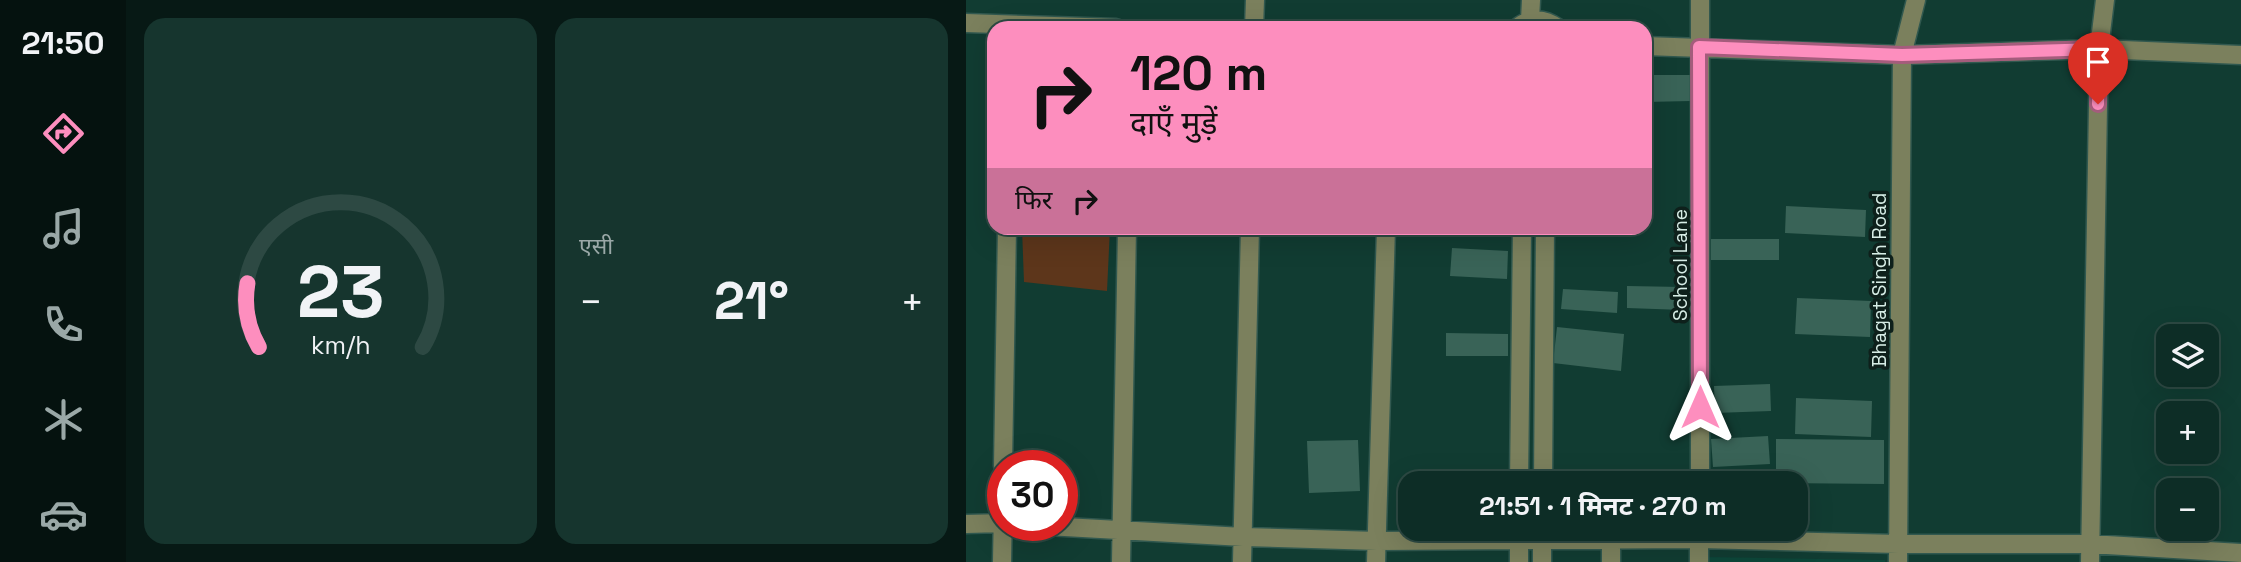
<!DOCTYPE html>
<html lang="hi">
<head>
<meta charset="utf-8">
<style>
	body { margin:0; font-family:"Space Grotesk","Noto Sans Devanagari",sans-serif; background:#16352e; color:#f1f3f6; height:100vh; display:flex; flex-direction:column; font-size:26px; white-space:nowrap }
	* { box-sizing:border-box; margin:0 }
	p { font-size:23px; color:#9aa8a7 }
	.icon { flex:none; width:38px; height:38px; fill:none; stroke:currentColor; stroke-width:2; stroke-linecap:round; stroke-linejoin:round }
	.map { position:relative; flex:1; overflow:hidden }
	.details { display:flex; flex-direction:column; gap:18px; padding:18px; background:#071915; width:840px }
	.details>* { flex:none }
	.guide { position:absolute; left:21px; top:21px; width:665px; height:214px; border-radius:21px; box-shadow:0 7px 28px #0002,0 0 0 2px #2d4943; background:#fd8ebe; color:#111; overflow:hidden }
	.tools { position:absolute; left:1190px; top:324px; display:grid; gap:14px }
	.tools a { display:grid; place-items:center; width:63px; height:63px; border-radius:14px; background:#0d2d26; box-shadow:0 7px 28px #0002,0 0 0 2px #2d4943; font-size:35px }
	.speed { position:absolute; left:21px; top:450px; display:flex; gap:14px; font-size:35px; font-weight:700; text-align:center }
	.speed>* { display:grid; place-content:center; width:91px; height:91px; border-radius:50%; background:#0d2d26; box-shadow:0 7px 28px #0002,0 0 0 2px #2d4943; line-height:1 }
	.speed .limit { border:10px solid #d22; background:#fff; color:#111 }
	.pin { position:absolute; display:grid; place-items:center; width:60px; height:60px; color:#fff; margin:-72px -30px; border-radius:50% 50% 50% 0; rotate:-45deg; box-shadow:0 0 7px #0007 }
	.pin .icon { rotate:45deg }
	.me { position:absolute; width:77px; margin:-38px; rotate:0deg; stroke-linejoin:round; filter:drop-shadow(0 0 5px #0008) }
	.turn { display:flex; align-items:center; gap:24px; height:147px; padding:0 28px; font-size:32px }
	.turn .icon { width:91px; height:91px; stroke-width:2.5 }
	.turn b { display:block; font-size:49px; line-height:60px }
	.then { display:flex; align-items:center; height:66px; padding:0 28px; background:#0003; gap:14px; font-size:26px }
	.big { font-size:52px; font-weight:700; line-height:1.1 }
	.details .card { flex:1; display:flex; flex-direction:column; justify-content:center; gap:10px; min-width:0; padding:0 24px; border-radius:21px; background:#16352e }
	.details .dial { align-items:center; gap:0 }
	.dial svg { height:182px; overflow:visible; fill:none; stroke:#2d4943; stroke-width:7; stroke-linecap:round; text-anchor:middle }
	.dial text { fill:#f1f3f6; stroke:none }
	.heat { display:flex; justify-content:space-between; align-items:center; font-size:38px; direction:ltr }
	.details .tiles { flex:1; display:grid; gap:18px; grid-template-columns:repeat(2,1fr) }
	.trip { position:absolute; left:432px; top:471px; width:410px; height:70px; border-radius:21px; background:#0d2d26; box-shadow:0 7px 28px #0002,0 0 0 2px #2d4943; font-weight:700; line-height:70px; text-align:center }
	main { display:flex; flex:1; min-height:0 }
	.dock { display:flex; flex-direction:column; width:126px; justify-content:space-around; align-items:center; background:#05120f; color:#9aa8a7 }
	.dock .icon { width:49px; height:49px }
	.dock .selected { color:#fd8ebe }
	.dock b { font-size:32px; color:#f1f3f6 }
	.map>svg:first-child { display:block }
	.built { fill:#0d4639 }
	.green { fill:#5d361b }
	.building { fill:#396357 }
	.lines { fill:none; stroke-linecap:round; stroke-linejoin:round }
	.minor-casing { stroke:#31584f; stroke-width:21 }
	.minor { stroke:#7b805d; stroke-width:18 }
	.route-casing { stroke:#a45c7c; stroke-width:18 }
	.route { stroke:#fd8ebe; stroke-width:12 }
	.labels { text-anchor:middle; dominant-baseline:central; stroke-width:7; stroke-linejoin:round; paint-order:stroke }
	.street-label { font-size:19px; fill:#d7ede6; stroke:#0e201b }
</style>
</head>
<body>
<main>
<nav class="dock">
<b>21:50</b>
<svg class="icon selected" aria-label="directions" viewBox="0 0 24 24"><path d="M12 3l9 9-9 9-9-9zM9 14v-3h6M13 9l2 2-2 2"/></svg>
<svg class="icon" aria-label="music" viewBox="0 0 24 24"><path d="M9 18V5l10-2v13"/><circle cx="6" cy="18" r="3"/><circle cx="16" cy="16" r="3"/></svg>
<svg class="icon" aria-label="phone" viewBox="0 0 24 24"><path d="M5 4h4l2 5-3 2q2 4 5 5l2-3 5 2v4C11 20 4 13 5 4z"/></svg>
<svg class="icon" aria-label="climate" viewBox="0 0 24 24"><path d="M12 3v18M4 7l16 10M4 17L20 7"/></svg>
<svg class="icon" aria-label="car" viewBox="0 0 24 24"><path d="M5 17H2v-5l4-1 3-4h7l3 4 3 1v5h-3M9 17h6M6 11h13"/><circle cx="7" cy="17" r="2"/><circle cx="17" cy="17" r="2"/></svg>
</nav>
<section class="details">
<div class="tiles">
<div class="card dial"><svg viewBox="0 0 100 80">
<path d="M14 69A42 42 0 1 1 86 69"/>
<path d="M14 69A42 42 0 0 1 9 41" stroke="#fd8ebe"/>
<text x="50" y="56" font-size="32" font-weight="700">23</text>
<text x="50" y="72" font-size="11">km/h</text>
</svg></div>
<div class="card"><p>एसी</p>
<div class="heat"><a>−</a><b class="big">21°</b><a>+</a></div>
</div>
</div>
</section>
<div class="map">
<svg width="1275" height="562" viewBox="0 0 1275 562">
	<rect width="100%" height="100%" fill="#113c32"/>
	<path class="built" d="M742,557L919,560V562H742Z"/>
	<path class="green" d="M56,228H144L141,291L58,282Z"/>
	<path class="building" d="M679,75H724L725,101L679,102Z
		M820,206L900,210L899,237L819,233Z
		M745,239H813V260H745Z
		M486,248L542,251L541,279L484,276Z
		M661,286L717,287V310L661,308Z
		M597,289L652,292L651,313L595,309Z
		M831,298L905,301L904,337L829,334Z
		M591,327L658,334L655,371L587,363Z
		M480,333L542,334V356H480Z
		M804,384L805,411L749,413L748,386Z
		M830,398L906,401L905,437L829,434Z
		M802,436L804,464L747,467L745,439Z
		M810,439L918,440V484L810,483Z
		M392,440L394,491L343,493L341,441Z"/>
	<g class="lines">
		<defs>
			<path id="minor" d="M564,20L565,0
				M0,23L150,28
				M288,28L289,0
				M551,28C564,17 578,18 592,28
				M679,46L936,55L1133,49L1275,55
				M37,466L41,228
				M553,483L556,228
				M577,483L579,228
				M734,483V0
				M0,524L37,523
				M63,525L277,537L411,541L733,539L932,544H1124L1275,553
				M576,528V562
				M645,539V562
				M36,562L37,506
				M155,562L161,228
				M276,562L284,228
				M410,562L420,228
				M553,562V528
				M733,562V528
				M932,562L936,55L950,0
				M1124,562L1133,49L1139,0"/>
		</defs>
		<use href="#minor" class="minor-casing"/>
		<use href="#minor" class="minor"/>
	</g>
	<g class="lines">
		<defs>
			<path id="route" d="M734,407L733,47L936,55L1133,49L1132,104"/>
		</defs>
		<use href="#route" class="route-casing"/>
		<use href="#route" class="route"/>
	</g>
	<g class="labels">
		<g class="street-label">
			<text transform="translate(714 265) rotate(-90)">School Lane</text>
			<text transform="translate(913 280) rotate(-90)">Bhagat Singh Road</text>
		</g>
	</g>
</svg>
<div class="tools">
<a><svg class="icon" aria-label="layers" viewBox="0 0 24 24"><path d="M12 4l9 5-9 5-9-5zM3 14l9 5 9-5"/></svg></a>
<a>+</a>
<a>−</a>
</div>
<div class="speed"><div class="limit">30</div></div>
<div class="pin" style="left:1132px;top:104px;background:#d93025"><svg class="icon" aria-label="arrive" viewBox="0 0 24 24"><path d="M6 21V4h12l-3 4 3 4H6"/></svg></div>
<svg class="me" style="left:734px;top:407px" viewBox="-20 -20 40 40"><path d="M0-17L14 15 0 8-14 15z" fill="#fd8ebe" stroke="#fff" stroke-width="4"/></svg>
<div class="trip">21:51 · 1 मिनट · 270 m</div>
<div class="guide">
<div class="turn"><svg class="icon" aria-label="right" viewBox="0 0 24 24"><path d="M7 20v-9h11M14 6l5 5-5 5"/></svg><div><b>120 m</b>दाएँ मुड़ें</div></div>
<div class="then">फिर<svg class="icon" aria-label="right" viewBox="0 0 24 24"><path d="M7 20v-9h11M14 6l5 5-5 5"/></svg></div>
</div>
</div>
</main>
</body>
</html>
